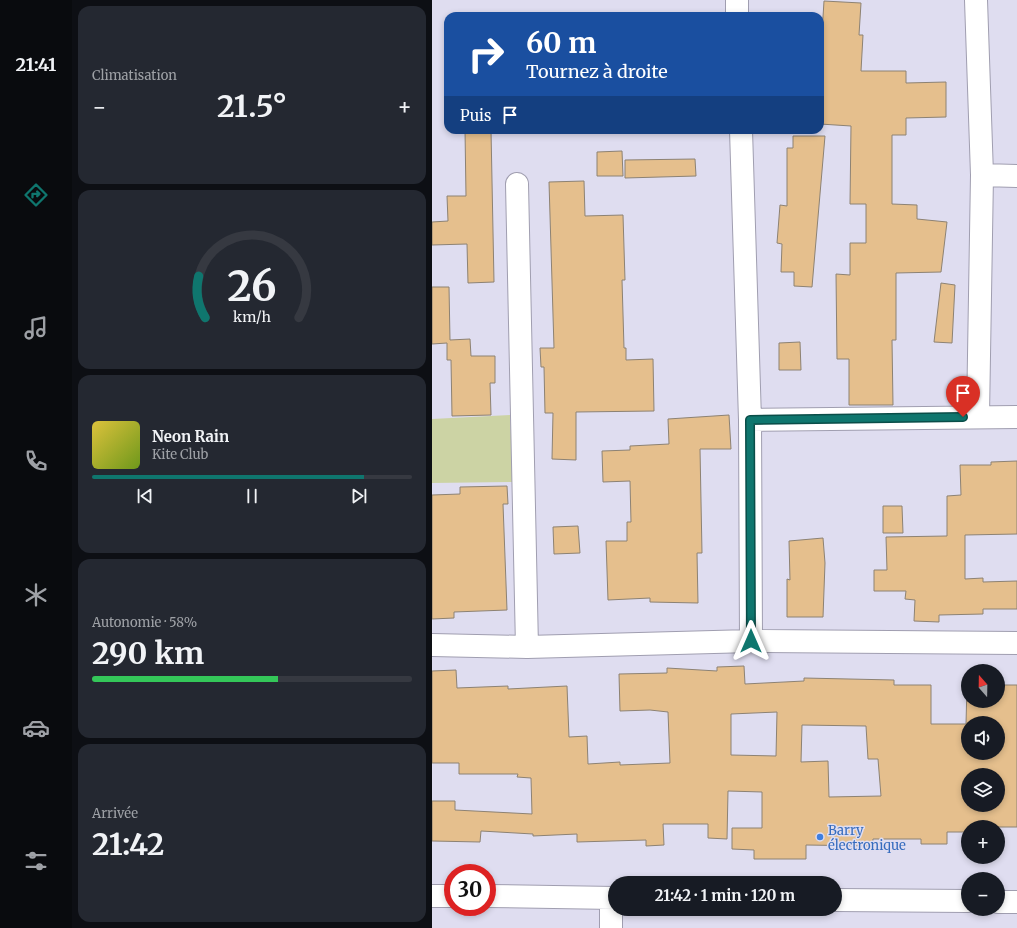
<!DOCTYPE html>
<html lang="fr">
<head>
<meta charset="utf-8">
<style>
	body { margin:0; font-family:Merriweather,serif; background:#242831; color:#f1f3f6; height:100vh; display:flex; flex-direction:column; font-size:15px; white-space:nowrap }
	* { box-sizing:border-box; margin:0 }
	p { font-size:13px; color:#9ea1a6 }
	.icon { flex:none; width:22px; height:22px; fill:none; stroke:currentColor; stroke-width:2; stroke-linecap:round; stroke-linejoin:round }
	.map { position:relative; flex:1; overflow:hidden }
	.sheet { display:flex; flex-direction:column; gap:6px; padding:6px; background:#0d0f14; width:360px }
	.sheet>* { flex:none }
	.guide { position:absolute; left:12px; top:12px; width:380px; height:122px; border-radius:12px; box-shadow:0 2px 6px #0003; background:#1a4fa0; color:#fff; overflow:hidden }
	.needle { width:26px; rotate:340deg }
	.buttons { position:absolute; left:529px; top:664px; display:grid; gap:8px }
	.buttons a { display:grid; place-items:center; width:44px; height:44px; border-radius:50%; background:#171b24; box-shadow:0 2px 6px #0003; font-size:20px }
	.speed { position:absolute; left:12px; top:864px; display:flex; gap:8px; font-size:20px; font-weight:700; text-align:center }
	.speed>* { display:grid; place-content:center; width:52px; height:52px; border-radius:50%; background:#171b24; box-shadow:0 2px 6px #0003; line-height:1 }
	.speed .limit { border:6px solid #d22; background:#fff; color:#111 }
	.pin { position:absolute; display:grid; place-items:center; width:34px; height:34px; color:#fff; margin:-41px -17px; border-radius:50% 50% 50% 0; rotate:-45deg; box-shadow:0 0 4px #0007 }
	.pin .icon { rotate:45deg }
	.me { position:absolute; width:44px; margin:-22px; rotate:0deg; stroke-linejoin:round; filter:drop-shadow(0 0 3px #0008) }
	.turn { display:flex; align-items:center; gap:14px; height:84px; padding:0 16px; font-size:18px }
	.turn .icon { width:52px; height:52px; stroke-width:2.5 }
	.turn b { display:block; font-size:28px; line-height:34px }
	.then { display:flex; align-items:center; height:38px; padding:0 16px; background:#0003; gap:8px; font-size:15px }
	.big { font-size:30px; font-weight:700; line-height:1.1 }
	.sheet .tile { flex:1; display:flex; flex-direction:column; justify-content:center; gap:6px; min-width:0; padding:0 14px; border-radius:12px; background:#242831 }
	.sheet .dial { align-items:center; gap:0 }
	.dial svg { height:104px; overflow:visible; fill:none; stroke:#363941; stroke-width:7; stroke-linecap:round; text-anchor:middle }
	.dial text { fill:#f1f3f6; stroke:none }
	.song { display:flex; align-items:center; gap:12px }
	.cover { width:48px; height:48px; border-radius:6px; background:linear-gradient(135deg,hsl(50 70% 55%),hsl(80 70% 35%)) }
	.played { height:4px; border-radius:2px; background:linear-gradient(90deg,#0f766e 85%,#363941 85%) }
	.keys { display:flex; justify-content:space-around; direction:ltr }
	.heat { display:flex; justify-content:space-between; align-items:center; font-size:22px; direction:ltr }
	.charge { height:6px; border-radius:3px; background:linear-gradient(90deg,#34c759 58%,#363941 0) }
	.trip { position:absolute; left:176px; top:876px; width:234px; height:40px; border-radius:20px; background:#171b24; box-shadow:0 2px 6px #0003; font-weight:700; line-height:40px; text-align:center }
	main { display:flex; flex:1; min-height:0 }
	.tab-bar { display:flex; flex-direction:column; width:72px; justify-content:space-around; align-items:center; background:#090b0e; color:#9ea1a6 }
	.tab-bar .icon { width:28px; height:28px }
	.tab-bar .current { color:#0f766e }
	.tab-bar b { font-size:18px; color:#f1f3f6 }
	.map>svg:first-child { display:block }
	.green { fill:#ccd3a4 }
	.building { fill:#e5bf8d; stroke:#8d8273; fill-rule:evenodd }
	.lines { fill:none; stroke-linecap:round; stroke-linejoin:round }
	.street-casing { stroke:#a09eb0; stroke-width:24 }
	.street { stroke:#fff; stroke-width:22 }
	.route-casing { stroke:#0a4d48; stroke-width:10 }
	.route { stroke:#0f766e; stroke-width:7 }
	.shop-dot { fill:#3f7fe0; stroke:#dfddf0; stroke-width:1.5 }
	.labels { text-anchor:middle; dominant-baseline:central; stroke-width:3; stroke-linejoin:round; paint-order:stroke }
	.shop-label { font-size:13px; fill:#366cbe; stroke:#dfddf0; text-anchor:start }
</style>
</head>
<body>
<main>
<nav class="tab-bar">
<b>21:41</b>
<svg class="icon current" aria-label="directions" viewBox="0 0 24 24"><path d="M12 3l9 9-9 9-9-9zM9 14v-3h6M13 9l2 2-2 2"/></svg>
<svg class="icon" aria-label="music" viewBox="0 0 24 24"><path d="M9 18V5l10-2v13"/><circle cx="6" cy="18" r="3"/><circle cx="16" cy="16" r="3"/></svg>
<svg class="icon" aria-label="phone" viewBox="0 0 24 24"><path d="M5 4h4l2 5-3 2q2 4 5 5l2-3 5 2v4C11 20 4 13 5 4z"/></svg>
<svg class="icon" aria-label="climate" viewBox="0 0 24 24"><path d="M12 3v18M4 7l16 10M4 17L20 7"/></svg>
<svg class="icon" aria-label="car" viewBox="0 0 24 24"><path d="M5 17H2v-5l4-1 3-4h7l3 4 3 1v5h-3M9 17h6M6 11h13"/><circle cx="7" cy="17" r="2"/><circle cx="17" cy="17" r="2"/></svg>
<svg class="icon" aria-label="filters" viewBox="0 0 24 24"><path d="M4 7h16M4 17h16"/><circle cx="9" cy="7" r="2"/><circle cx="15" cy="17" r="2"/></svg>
</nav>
<section class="sheet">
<div class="tile"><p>Climatisation</p>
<div class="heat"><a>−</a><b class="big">21.5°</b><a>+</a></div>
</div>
<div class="tile dial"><svg viewBox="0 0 100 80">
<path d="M14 69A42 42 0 1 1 86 69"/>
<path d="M14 69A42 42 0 0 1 9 37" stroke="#0f766e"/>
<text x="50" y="56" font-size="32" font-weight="700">26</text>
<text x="50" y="72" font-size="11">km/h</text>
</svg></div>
<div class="tile">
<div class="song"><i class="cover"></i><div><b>Neon Rain</b><p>Kite Club</p></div></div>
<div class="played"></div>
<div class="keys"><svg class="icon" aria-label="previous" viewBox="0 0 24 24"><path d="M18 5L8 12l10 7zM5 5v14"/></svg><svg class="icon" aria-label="pause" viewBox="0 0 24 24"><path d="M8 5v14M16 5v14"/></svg><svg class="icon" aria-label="next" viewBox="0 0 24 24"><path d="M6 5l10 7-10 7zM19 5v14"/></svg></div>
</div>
<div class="tile"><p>Autonomie · 58%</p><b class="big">290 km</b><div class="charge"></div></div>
<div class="tile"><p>Arrivée</p><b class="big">21:42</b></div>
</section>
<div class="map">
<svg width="585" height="928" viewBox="0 0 585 928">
	<rect width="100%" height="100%" fill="#dfddf0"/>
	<path class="green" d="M78,415L81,482L0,483V419Z"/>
	<path class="building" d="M392,1L429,3L427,35H431L429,71H474V83L514,82V117L474,118V135H460V204L485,205V219L515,222L509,272L464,273V340H460L461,405H417V359H405L404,274L418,275V243H434V204H418L419,126L388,124V65Z
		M33,130H59L62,282L36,283L35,244L0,245V222L16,221L15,196H34Z
		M361,136H393L380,287L362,286V272H349L350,244L345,243L348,205L355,206V148H361Z
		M190,151L191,176H165V152Z
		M263,159L264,176L193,178V160Z
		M152,181L153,216L191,215L193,280H190L192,348H194V360L221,359L222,411L144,412V460L120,459L121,413H113L112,367H109L108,348H122L117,182Z
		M509,283L523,285L520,343L502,342Z
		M0,287H17L18,340L38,339L39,356H63V383H58L59,415L20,416L19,360H15V343L0,344Z
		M368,342L369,370H347V343Z
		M297,415L299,449H268L270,553H265L266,603L218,602V598L176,600L174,541H195V522H199L198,481L171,482L170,451L198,450V446L237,444L236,419Z
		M585,461V534L533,535V579L551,578V582L585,581V609H551V614L507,615V622L482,621L483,600L473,599L474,591H442V570H455L454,537L515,536V496L529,495L528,465H559V462Z
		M75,486L76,504H71L75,610L22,612V618L0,619V495L28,494V487Z
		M451,506H470L471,533H451Z
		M146,526L148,553L122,554L121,527Z
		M391,538L393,563L391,617H355V579L358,580L357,541Z
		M312,666L313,684L372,681V678L462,680V685H499V724H534L535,685L536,701H566V685H585V827H536V832H515V844H489V839H441L440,846L374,845V859H322V850L300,849V828H330V792L296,791L295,839L276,838V824H231L232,845L214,846V840L145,842V834L101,836V834L49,831L48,842L0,841V801H23V810L100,814L99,778L85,777L86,774H27V763H0V671L24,670L25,688L76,686V689L135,686L137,737L155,736L156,764L188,762V765L238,763L236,712L218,710L188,711L187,674L235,673V668L285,671V667ZM345,712L344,756L299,755V714ZM536,723H566V753H536ZM370,725L434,726L436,759H446L449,796L397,797L396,761L369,762ZM536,775H566V805H536Z"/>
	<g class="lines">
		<defs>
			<path id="street" d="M305,0V16
				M544,0L550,175L546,416
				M309,130L318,420L319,641
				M550,175L585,176
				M85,184L95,647
				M318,420L585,417
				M0,645L95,647L319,641L585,643
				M0,896H21
				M55,896L183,898
				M179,898V928
				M403,900L536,901
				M566,902H585"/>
		</defs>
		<use href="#street" class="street-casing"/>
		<use href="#street" class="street"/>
	</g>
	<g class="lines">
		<defs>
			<path id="route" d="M319,641L318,420L531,417"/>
		</defs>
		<use href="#route" class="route-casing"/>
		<use href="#route" class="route"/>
	</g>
	<circle class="shop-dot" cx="388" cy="837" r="4"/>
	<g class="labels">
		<g class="shop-label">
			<text x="396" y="830">Barry<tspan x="396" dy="15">électronique</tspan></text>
		</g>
	</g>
</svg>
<div class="buttons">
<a><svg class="needle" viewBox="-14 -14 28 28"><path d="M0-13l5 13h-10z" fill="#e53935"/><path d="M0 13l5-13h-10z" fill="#9ea1a6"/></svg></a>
<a><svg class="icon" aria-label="sound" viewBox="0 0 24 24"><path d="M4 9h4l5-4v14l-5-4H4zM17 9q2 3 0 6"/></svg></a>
<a><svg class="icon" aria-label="layers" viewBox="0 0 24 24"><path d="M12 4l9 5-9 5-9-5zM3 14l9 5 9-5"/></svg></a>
<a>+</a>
<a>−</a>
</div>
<div class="speed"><div class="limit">30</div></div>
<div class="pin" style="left:531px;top:417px;background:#d93025"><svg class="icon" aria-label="arrive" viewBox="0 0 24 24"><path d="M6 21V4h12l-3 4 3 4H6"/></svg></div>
<svg class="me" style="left:319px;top:641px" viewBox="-20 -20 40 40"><path d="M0-17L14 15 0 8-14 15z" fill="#0f766e" stroke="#fff" stroke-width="4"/></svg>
<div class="trip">21:42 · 1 min · 120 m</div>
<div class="guide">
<div class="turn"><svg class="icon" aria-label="right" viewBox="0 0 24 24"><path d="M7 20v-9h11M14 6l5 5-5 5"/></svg><div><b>60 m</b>Tournez à droite</div></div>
<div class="then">Puis<svg class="icon" aria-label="arrive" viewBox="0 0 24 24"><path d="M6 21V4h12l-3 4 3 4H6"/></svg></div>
</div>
</div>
</main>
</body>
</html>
